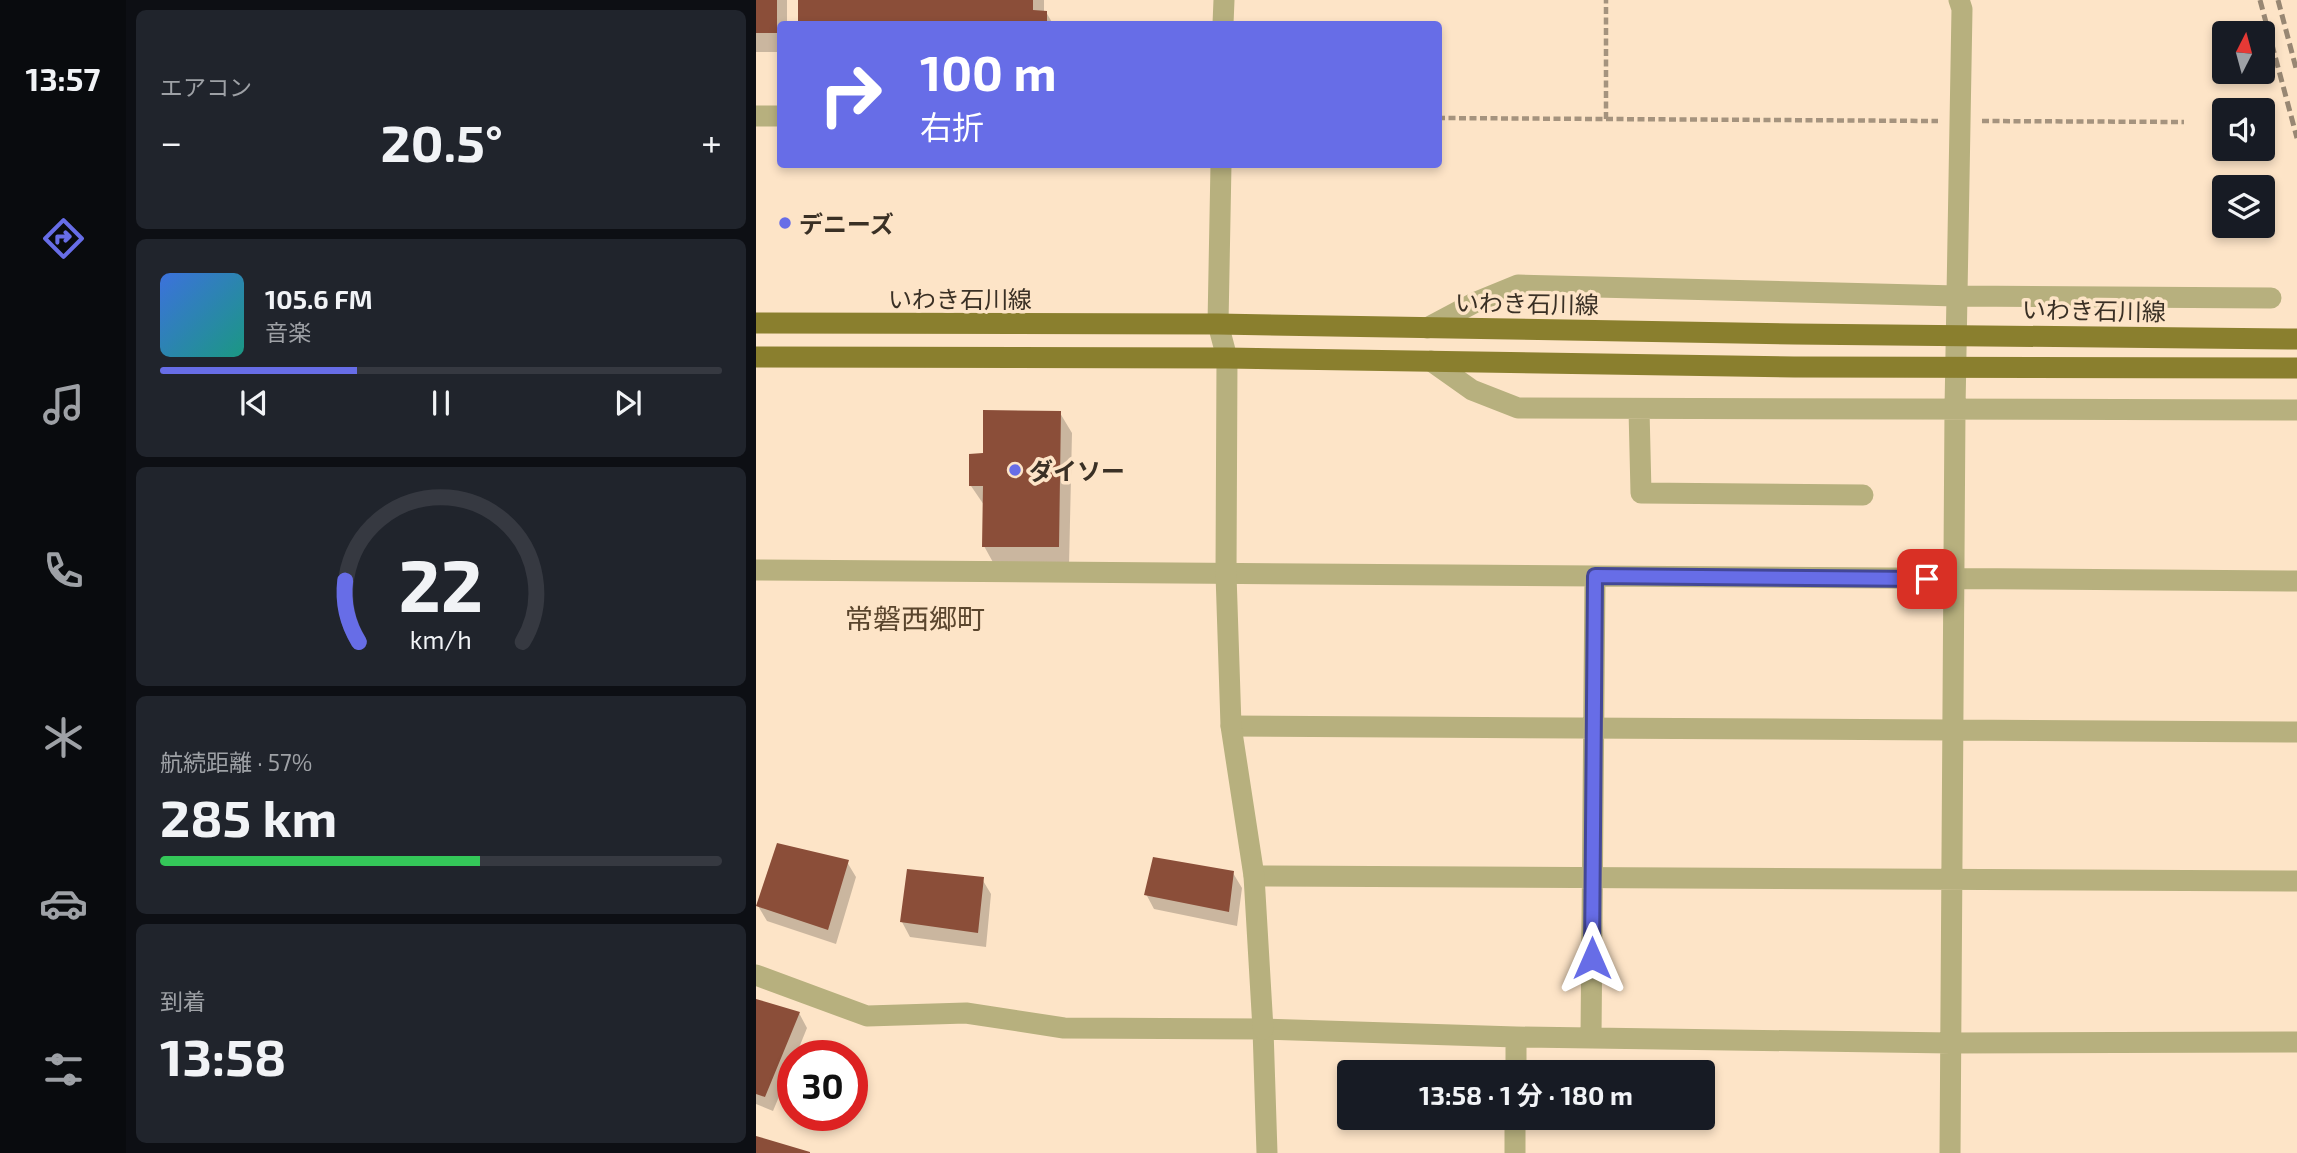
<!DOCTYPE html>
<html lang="ja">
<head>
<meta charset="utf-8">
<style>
	body { margin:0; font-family:"Exo 2","Noto Sans JP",sans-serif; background:#20242c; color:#f1f3f6; height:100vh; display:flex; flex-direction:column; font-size:26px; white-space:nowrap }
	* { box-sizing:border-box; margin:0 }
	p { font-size:23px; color:#9ea1a6 }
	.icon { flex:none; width:38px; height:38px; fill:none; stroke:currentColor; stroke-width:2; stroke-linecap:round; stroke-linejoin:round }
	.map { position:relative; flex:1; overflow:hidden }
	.drawer { display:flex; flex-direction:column; gap:10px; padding:10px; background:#0d0f14; width:630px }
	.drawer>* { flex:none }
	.guide { position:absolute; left:21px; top:21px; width:665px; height:147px; border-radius:7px; box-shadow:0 4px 10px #0003; background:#676de7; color:#fff; overflow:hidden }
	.needle { width:46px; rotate:6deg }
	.fabs { position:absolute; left:1456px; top:21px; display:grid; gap:14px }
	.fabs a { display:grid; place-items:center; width:63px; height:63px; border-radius:7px; background:#171b24; box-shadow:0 4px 10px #0003; font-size:35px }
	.speed { position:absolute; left:21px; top:1040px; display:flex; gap:14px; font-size:35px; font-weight:700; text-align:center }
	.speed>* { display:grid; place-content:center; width:91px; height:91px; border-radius:50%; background:#171b24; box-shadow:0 4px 10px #0003; line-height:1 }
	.speed .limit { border:10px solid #d22; background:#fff; color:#111 }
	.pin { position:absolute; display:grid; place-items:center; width:60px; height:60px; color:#fff; margin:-30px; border-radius:14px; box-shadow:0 4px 10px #0006 }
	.me { position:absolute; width:77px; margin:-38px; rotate:0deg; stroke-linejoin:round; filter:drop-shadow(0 0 5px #0008) }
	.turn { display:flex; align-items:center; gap:24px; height:147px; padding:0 28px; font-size:32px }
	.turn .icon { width:91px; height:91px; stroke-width:2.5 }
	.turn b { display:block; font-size:49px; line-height:60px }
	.big { font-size:52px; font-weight:700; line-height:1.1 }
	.drawer .card { flex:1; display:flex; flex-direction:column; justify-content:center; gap:10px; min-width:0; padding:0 24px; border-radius:10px; background:#20242c }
	.drawer .dial { align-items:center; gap:0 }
	.dial svg { height:182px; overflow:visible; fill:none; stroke:#363941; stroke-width:7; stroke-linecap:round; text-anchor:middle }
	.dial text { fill:#f1f3f6; stroke:none }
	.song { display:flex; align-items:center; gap:21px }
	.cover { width:84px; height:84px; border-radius:10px; background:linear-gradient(135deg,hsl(220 70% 55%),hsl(170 70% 35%)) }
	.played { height:7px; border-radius:4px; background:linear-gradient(90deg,#676de7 35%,#363941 35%) }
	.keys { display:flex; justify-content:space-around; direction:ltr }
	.heat { display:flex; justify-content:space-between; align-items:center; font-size:38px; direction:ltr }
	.charge { height:10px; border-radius:5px; background:linear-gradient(90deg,#34c759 57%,#363941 0) }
	.trip { position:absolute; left:581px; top:1060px; width:378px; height:70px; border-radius:7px; background:#171b24; box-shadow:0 4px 10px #0003; font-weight:700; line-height:70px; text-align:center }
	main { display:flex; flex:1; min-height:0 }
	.tab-bar { display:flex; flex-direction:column; width:126px; justify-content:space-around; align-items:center; background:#090b0e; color:#9ea1a6 }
	.tab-bar .icon { width:49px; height:49px }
	.tab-bar .selected { color:#676de7 }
	.tab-bar b { font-size:32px; color:#f1f3f6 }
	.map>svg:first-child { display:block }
	.shadow { fill:#0003 }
	.building { fill:#8b4e39 }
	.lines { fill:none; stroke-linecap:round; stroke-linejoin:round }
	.path { stroke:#a5937e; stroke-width:4.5; stroke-dasharray:7 3.5; stroke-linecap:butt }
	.minor { stroke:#b7b07e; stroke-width:21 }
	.tertiary { stroke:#b7b07e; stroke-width:21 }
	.primary { stroke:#8a7f2e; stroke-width:21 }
	.rail { stroke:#988773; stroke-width:5; stroke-dasharray:10 5; stroke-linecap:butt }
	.route-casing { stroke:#434796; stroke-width:18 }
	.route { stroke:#676de7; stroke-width:12 }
	.poi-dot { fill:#676de7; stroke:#fde4c7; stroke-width:2.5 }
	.labels { text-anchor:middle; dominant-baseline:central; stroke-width:7; stroke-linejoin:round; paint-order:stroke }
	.poi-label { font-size:24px; font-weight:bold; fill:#3a3025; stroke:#fde4c7; text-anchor:start }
	.street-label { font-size:24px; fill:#3a3025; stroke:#fde4c7 }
	.quarter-label { font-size:28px; fill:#5a452d; stroke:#fde4c7 }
</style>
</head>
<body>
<main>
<nav class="tab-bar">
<b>13:57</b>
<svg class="icon selected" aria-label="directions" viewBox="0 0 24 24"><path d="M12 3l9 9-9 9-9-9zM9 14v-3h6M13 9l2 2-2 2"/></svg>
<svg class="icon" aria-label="music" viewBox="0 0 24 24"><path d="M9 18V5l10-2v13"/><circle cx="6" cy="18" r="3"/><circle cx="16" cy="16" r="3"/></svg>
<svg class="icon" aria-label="phone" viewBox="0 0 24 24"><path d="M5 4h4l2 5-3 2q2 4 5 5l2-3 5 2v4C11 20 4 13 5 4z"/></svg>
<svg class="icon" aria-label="climate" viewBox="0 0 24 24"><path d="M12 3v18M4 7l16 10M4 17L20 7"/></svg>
<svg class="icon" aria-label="car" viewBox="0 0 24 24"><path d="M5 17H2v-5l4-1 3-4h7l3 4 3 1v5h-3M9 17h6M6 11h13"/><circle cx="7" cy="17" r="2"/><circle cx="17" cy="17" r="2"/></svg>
<svg class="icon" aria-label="filters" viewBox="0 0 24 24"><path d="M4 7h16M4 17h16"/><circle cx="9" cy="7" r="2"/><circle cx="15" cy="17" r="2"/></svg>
</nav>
<section class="drawer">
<div class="card"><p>エアコン</p>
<div class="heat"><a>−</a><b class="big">20.5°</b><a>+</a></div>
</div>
<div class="card">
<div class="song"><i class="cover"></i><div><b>105.6 FM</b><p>音楽</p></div></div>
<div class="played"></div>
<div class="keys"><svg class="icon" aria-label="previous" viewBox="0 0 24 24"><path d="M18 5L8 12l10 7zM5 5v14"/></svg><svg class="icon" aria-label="pause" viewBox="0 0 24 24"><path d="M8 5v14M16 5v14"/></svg><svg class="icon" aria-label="next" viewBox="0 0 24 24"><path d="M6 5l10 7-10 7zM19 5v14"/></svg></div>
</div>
<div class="card dial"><svg viewBox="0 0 100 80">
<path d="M14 69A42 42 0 1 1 86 69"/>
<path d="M14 69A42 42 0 0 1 8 42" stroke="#676de7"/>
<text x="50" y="56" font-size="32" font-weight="700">22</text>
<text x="50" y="72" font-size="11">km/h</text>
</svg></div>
<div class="card"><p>航続距離 · 57%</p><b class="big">285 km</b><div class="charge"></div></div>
<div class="card"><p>到着</p><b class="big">13:58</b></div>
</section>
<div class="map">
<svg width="1541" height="1153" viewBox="0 0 1541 1153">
	<rect width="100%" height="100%" fill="#fde4c7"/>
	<path class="shadow" d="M0,0H31V24H24V52H0Z
		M44,0H288V12H290L297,24H43Z
		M304,413L316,433L313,566H239L228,546V505L215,486L228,455Z
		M91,862L100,877L80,944L11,921L2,906Z
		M477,873L486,888L481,926L398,909L390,894Z
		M226,879L235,894L230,947L154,937L146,922Z
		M0,1000L43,1013L51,1028L40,1055H37V1063L17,1111L0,1104Z"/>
	<path class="building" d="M0,0H21V33H0Z
		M42,0H277V10L291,11V24H42Z
		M227,410L305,411L303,547H226L227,486H213V454L227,453Z
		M21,843L93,860L72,930L0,906Z
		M397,857L478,871L473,912L388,895Z
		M151,869L228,877L222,933L144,922Z
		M0,999L44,1012L9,1097L0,1094Z
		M0,1136L54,1152V1153H0Z"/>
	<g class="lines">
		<path class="path" d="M682,118L1182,121
			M850,119V0
			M1226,121L1428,122"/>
		<path class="minor" d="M467,24L468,0
			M0,116H24
			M465,164L462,324L471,358
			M671,328L718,303L762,285L1201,296L1515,298
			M675,361L716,390L762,408L1541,410
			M883,409L885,493L1107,495
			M0,570L1541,581
			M475,726L1541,732
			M498,876L1541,881
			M0,975L111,1016L210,1013L308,1028L507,1029L760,1037L1195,1043L1541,1042
			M507,1029L511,1153
			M835,1038L839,576
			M760,1073V1037
			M759,1153V1118
			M1194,1153L1199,409L1206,9L1203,0"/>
		<path class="tertiary" d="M471,358L470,574L475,726L498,876L507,1029"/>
		<path class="primary" d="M0,323L462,324L1038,334L1541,339
			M0,357L471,358L1038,367L1541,368"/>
		<path class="rail" d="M1504,0L1541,138
			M1522,0L1541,72"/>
	</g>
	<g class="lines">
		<defs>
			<path id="route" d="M836,958L839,576L1171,579"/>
		</defs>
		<use href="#route" class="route-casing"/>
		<use href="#route" class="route"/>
	</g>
	<g class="poi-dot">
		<circle cx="29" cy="223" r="7"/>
		<circle cx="259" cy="470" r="7"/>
	</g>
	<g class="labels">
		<g class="poi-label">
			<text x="43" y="223">デニーズ</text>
			<text x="273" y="470">ダイソー</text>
		</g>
		<g class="street-label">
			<text x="204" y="298">いわき石川線</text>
			<text transform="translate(771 303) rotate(1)">いわき石川線</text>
			<text transform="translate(1338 310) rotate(1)">いわき石川線</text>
		</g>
		<g class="quarter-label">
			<text x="159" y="618">常磐西郷町</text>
		</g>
	</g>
</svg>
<div class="fabs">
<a><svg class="needle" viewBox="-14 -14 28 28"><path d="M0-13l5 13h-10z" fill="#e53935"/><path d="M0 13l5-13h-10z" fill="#9ea1a6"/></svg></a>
<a><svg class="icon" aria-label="sound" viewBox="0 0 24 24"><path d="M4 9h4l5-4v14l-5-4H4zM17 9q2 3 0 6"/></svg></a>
<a><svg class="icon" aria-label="layers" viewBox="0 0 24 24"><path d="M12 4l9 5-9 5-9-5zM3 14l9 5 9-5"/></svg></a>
</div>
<div class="speed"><div class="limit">30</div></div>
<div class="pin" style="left:1171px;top:579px;background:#d93025"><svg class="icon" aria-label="arrive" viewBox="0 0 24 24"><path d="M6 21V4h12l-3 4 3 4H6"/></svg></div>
<svg class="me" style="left:836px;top:958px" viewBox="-20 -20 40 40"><path d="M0-17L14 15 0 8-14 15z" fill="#676de7" stroke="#fff" stroke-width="4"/></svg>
<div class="trip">13:58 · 1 分 · 180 m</div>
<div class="guide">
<div class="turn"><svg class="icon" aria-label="right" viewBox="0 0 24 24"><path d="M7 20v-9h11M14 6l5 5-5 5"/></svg><div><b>100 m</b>右折</div></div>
</div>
</div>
</main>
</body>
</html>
